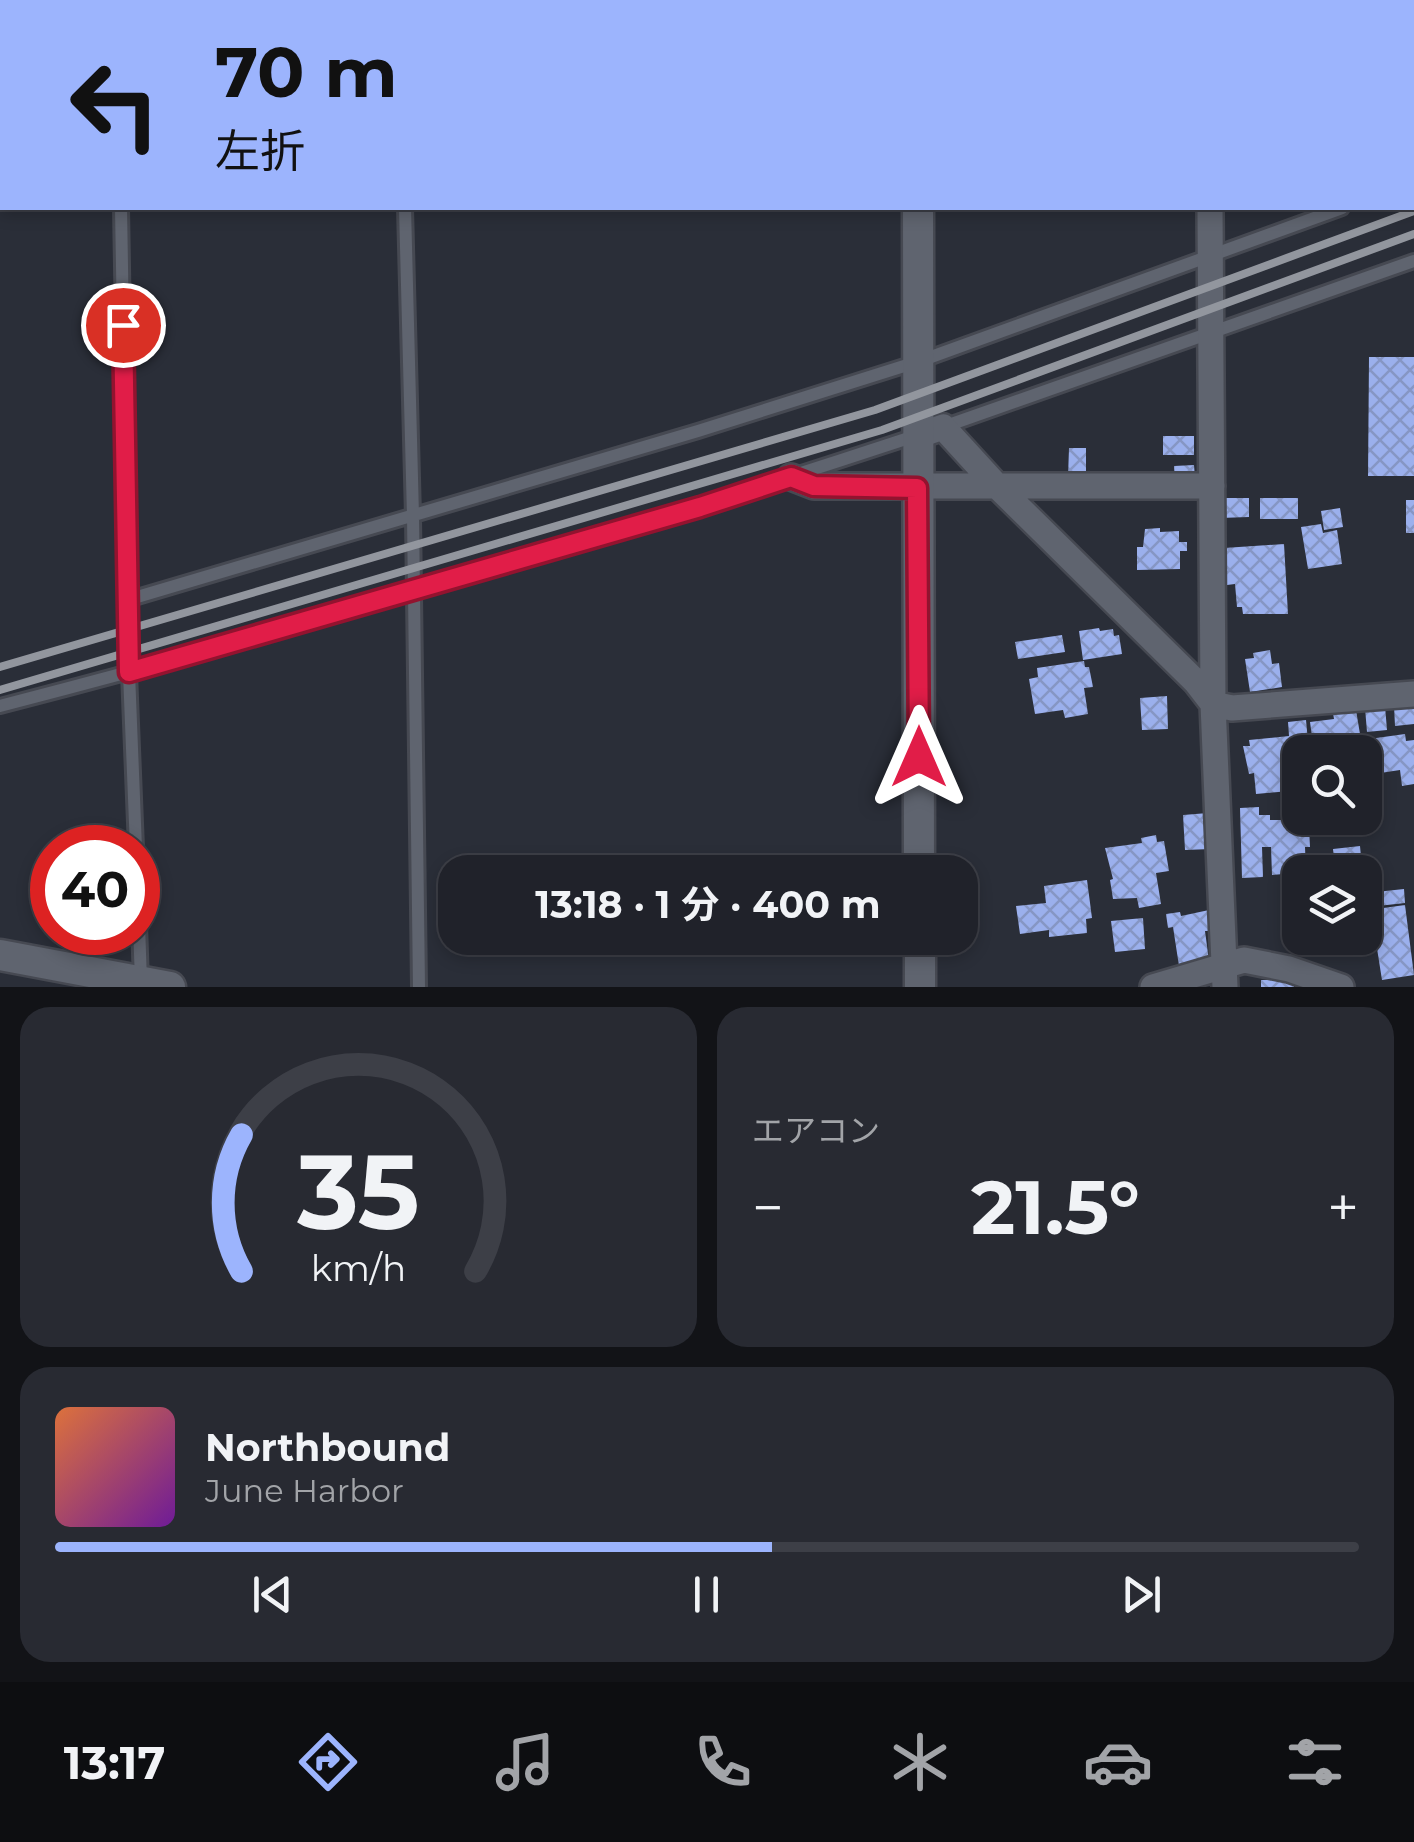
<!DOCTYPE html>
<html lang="ja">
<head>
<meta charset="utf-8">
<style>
	body { margin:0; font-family:Montserrat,"Noto Sans JP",sans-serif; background:#282a32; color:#f1f3f6; height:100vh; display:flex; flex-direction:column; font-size:38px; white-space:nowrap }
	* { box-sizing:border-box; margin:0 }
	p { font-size:32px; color:#a2a4a8 }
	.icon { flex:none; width:55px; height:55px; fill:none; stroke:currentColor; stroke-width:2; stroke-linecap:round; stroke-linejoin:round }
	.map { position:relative; height:987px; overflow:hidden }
	.panel { display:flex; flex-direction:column; gap:20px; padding:20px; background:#121317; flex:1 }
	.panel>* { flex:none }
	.hud { position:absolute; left:0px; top:0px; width:1415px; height:210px; box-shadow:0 5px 15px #0003,0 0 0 2px #3d3f47; background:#9cb4fd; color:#111; overflow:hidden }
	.fabs { position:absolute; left:1282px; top:735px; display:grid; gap:20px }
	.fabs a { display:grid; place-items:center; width:100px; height:100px; border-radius:20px; background:#20222a; box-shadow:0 5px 15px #0003,0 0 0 2px #3d3f47; font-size:50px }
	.speed { position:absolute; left:30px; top:825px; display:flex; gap:20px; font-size:50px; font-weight:700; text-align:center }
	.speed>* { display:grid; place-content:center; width:130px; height:130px; border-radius:50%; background:#20222a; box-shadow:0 5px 15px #0003,0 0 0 2px #3d3f47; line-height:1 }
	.speed .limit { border:15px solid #d22; background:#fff; color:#111 }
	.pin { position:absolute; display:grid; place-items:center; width:85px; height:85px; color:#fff; margin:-42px; border:5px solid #fff; border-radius:50%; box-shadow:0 2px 10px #0007 }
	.me { position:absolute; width:110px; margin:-55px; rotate:0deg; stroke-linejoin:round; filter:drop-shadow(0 0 8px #0008) }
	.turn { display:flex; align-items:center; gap:35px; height:210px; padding:0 50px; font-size:45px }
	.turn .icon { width:130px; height:130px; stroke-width:2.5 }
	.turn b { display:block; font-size:70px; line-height:85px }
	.big { font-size:75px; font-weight:700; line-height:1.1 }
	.panel .tile { flex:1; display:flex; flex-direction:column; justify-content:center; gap:15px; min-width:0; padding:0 35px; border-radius:30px; background:#282a32 }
	.panel .dial { align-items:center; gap:0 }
	.dial svg { height:260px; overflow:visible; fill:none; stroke:#3d3f47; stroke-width:7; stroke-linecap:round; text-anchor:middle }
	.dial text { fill:#f1f3f6; stroke:none }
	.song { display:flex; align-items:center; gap:30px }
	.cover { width:120px; height:120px; border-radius:15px; background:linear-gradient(135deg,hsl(20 70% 55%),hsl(280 70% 35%)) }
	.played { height:10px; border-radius:5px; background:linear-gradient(90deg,#9cb4fd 55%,#3d3f47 55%) }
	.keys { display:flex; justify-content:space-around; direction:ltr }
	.heat { display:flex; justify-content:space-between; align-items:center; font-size:55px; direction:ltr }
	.panel .tiles { flex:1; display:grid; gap:20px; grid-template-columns:1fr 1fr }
	.tile:last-child { grid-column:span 2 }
	.trip { position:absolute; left:438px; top:855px; width:540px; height:100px; border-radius:30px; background:#20222a; box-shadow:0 5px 15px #0003,0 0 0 2px #3d3f47; font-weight:700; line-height:100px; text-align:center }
	.menu { display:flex; height:160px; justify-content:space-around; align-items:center; background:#0d0e11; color:#a2a4a8 }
	.menu .icon { width:70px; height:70px }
	.menu .on { color:#9cb4fd }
	.menu b { font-size:45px; color:#f1f3f6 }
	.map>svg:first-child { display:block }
	.building { fill:url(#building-cross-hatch) }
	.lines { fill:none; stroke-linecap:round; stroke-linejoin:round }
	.lane-casing { stroke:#464952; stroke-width:18 }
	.street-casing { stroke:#464952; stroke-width:30 }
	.secondary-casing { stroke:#464952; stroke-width:35 }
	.lane { stroke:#5f646f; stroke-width:12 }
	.street { stroke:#5f646f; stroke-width:25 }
	.secondary { stroke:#5f646f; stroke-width:30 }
	.rail { stroke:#92969e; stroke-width:8 }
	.route-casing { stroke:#92132f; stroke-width:25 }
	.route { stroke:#e11d48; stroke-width:18 }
</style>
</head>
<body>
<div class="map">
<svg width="1414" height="987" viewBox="0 0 1414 987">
	<defs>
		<pattern id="building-cross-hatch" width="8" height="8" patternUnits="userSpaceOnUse" patternTransform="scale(2.5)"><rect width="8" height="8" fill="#9bb0ed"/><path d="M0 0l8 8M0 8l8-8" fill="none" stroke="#8696c4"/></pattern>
	</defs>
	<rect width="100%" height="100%" fill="#2a2e38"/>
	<path class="building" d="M1369,357H1414V476H1368Z
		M1163,436H1194V455H1163Z
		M1069,448H1086V477H1068Z
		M1194,465L1195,478L1175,480L1174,466Z
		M1220,498H1249V517L1220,518Z
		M1260,498H1298V519H1260Z
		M1406,500H1414V533H1406Z
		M1340,508L1343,527L1324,530L1321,511Z
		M1321,524L1323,533L1337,530L1342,564L1308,569L1301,527Z
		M1160,528V532L1179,531V542H1187V551H1180V569L1137,570V547H1143L1145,529Z
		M1284,544L1288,614H1243L1242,607H1237L1235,584L1227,585L1224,548Z
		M1099,628L1100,631L1113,629L1114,636L1119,635L1122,654L1083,660L1079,631Z
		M1062,635L1065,652L1018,659L1015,642Z
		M1270,650L1272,664L1279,663L1282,687L1250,692L1245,659L1254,658L1253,653Z
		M1084,661L1085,667H1089L1093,687L1084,688L1088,714L1065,718L1063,710L1035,714L1029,679L1038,677L1037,668Z
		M1167,696L1168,729L1142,730L1140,698Z
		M1414,704V724L1395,726L1394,706Z
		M1385,706L1387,730L1367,732L1365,708Z
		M1356,710L1363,752H1340L1339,748L1323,750L1321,742L1313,744L1310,722L1334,719L1333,713Z
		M1306,720L1309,752H1300V790L1256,794L1254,773L1249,774L1243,746H1250L1249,740L1289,736L1288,722Z
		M1405,734L1406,741L1414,740V784L1402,786L1400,770L1374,774L1369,739Z
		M1259,807V815H1270V820H1284V816L1303,818L1304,827H1309L1310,847H1305L1306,872L1272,875L1271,847H1262L1263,877L1242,878L1240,808Z
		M1208,813L1211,849L1185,850L1183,815Z
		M1156,835L1157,842L1164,841L1169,871L1156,873L1161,904L1139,908L1137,898L1113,899L1110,880L1113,879L1105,848L1142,843L1141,838Z
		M1360,846L1362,867L1335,870L1333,849Z
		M1087,880L1092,918L1086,919L1087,933L1049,937V930L1020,934L1016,906L1046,903L1044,886Z
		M1404,889L1405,903L1378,906L1376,892Z
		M1405,905L1414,975L1382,980L1372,917L1377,916L1376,909Z
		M1209,910L1211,931H1205L1209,961L1179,966L1173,927L1168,928L1166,914L1180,912L1181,916Z
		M1143,918L1145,949L1115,952L1111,921Z
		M1261,980H1294V987H1261Z"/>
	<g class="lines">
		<defs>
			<path id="lane" d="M117,0V2
				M400,0V2
				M1412,182L1414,181
				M121,208L129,673L136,848
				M405,208L413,516L419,987
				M943,427L1414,261
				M127,600L698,431L920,361L1342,208
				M0,706C309,626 615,535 918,435
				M138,896L141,982"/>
			<path id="street" d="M1208,2V0
				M1210,208L1213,704L1225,987
				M920,435L943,427L996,485L1196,682L1213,704L1232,708L1414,694
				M791,477L814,486H1212
				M1153,987L1244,960L1289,969L1341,987"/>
			<path id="secondary" d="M915,0V2
				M918,208L919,872
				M920,938V987
				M0,955L170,987"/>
		</defs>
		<use href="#lane" class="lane-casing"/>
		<use href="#street" class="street-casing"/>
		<use href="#secondary" class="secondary-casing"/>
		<use href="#lane" class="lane"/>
		<use href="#street" class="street"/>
		<use href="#secondary" class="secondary"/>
		<path class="rail" d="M0,667L875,410L1414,211
			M0,690L882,430L1414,234"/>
	</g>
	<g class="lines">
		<defs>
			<path id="route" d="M123,325L129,672L700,507L791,477L814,486L917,488L919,757"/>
		</defs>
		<use href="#route" class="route-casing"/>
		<use href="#route" class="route"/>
	</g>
</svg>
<div class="fabs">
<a><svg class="icon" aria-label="search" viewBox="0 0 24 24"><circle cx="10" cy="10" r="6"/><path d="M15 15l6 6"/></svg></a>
<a><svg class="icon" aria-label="layers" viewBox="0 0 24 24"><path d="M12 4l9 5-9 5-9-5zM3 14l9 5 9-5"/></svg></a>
</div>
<div class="speed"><div class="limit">40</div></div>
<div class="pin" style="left:123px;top:325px;background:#d93025"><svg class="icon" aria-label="arrive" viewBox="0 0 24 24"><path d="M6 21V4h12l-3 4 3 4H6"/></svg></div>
<svg class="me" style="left:919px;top:757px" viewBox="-20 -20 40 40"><path d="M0-17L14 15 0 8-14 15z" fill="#e11d48" stroke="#fff" stroke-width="4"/></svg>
<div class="trip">13:18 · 1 分 · 400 m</div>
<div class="hud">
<div class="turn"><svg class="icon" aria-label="left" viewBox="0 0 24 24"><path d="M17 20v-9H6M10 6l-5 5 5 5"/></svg><div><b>70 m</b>左折</div></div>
</div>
</div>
<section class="panel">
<div class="tiles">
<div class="tile dial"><svg viewBox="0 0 100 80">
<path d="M14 69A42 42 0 1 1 86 69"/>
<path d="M14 69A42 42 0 0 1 14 27" stroke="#9cb4fd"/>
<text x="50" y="56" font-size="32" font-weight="700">35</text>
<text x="50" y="72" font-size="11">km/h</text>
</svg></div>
<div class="tile"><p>エアコン</p>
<div class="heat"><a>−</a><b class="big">21.5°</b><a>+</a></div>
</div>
<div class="tile">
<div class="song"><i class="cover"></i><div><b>Northbound</b><p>June Harbor</p></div></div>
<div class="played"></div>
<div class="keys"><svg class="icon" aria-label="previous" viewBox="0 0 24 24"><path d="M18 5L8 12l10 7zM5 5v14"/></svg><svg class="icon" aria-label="pause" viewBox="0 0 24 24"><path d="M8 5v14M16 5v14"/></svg><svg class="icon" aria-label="next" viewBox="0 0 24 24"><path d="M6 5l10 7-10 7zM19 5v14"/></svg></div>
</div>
</div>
</section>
<nav class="menu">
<b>13:17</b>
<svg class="icon on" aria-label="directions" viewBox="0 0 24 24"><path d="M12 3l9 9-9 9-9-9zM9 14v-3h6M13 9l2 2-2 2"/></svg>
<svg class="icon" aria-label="music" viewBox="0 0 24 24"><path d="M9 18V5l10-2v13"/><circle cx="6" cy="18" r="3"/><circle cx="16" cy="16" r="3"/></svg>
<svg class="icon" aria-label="phone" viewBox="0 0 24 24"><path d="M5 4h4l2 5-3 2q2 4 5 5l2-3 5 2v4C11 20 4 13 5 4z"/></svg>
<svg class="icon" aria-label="climate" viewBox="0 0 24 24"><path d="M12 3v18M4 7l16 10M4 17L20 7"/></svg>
<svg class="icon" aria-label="car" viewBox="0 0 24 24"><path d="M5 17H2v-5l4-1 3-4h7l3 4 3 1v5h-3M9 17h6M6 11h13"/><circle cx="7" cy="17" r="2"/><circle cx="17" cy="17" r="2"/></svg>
<svg class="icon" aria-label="filters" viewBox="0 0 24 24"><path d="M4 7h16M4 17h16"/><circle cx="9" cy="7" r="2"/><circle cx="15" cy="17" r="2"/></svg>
</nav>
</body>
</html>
